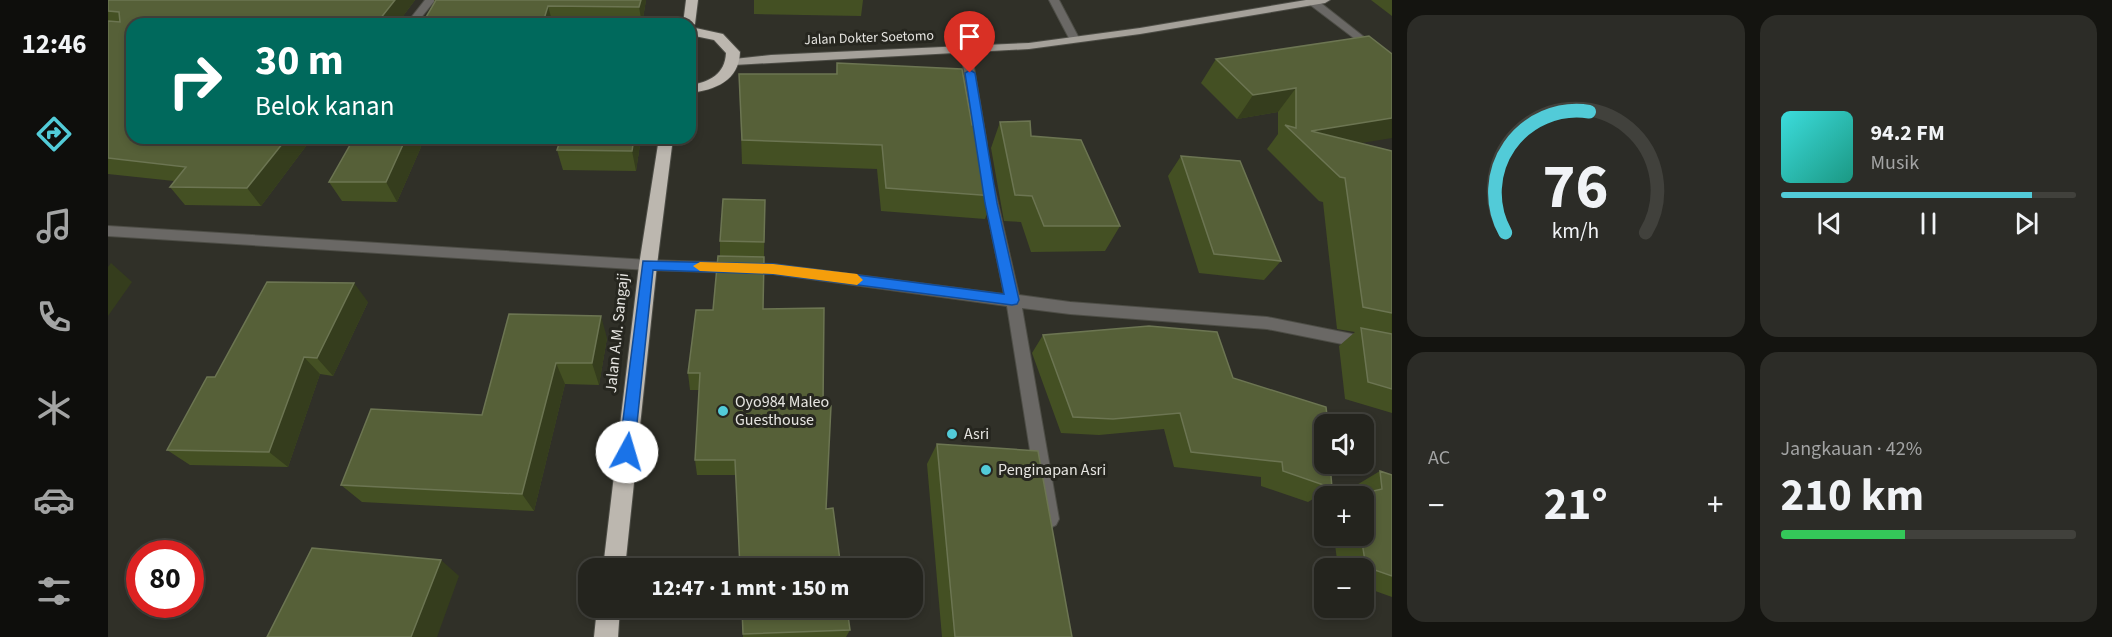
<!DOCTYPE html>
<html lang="id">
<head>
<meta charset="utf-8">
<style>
	body { margin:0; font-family:"Source Sans 3",sans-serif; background:#2c2c27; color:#f1f3f6; height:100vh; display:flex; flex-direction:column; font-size:22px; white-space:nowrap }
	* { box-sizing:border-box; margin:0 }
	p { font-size:20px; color:#a3a4a4 }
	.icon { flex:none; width:33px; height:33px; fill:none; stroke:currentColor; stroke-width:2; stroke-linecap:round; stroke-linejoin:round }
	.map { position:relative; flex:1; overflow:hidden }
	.side { display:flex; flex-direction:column; gap:15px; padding:15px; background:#141410; width:720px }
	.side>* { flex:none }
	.top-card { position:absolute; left:18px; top:18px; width:570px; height:126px; border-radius:18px; box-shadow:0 3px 9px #0003,0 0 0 2px #41413c; background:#00695c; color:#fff; overflow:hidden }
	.buttons { position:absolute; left:1206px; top:414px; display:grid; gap:12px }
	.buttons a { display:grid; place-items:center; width:60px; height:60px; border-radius:12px; background:#24241e; box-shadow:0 3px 9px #0003,0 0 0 2px #41413c; font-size:30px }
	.speed { position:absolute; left:18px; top:540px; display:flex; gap:12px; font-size:30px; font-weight:700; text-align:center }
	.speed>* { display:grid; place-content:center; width:78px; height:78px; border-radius:50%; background:#24241e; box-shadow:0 3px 9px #0003,0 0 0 2px #41413c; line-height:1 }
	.speed .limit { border:9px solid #d22; background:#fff; color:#111 }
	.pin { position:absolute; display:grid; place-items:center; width:51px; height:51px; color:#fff; margin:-62px -26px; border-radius:50% 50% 50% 0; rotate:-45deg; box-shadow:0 0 6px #0007 }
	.pin .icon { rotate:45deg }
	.me { position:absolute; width:66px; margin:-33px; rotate:6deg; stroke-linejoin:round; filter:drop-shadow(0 0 4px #0008) }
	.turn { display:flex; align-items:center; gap:21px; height:126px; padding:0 30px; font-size:27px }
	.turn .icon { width:78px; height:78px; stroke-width:2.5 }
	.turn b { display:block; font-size:42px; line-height:51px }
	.big { font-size:45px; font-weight:700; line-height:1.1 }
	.side .widget { flex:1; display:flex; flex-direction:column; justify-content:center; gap:9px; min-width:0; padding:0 21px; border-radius:18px; background:#2c2c27 }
	.side .dial { align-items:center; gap:0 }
	.dial svg { height:156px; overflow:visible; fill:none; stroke:#41413c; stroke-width:7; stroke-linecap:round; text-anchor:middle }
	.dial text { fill:#f1f3f6; stroke:none }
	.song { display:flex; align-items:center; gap:18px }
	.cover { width:72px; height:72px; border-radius:9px; background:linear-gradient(135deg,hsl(180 70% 55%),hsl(170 70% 35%)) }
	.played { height:6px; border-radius:3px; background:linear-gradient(90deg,#52cbd8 85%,#41413c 85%) }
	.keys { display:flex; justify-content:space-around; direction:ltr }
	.heat { display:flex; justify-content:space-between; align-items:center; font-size:33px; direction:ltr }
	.charge { height:9px; border-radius:4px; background:linear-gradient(90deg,#34c759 42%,#41413c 0) }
	.side .tiles { flex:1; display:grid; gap:15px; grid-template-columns:repeat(2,1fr) }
	.trip { position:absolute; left:470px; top:558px; width:345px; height:60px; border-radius:18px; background:#24241e; box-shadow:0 3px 9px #0003,0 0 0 2px #41413c; font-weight:700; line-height:60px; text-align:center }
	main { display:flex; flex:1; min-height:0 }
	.tabs { display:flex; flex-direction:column; width:108px; justify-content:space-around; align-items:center; background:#0e0e0c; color:#a3a4a4 }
	.tabs .icon { width:42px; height:42px }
	.tabs .selected { color:#52cbd8 }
	.tabs b { font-size:27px; color:#f1f3f6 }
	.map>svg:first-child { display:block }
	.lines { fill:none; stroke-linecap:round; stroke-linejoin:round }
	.street-casing { stroke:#4d4d46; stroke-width:2 }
	.primary-casing { stroke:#4d4d46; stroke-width:2 }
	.highway-casing { stroke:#4d4d46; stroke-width:2 }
	.street { fill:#6a6865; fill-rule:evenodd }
	.primary { fill:#a5a19a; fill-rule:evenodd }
	.highway { fill:#bcb7af; fill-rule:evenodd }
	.wall { fill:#445023 }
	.shaded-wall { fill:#353d1d }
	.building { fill:#566038; stroke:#6c7552; stroke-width:1.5 }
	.route { fill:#1a73e8; stroke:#114b97; stroke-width:1.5 }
	.slow { fill:#f59e0b }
	.poi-dot { fill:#52cbd8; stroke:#26261f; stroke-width:2 }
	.labels { text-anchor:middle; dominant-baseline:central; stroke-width:6; stroke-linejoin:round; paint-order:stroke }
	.far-street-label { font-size:14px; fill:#e6e5e1; stroke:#26261f }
	.street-label { font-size:16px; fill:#e6e5e1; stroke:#26261f }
	.poi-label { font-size:16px; fill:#e6e5e1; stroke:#26261f; text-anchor:start }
</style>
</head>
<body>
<main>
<nav class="tabs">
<b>12:46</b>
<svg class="icon selected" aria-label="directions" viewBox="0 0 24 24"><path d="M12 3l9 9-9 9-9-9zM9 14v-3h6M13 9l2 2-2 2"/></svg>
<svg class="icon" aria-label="music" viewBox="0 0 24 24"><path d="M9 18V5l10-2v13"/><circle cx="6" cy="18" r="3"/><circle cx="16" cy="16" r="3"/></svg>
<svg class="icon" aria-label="phone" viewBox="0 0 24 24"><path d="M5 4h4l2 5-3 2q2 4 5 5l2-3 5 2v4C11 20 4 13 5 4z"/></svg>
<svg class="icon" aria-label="climate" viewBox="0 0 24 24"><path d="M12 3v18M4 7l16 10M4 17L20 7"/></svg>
<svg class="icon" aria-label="car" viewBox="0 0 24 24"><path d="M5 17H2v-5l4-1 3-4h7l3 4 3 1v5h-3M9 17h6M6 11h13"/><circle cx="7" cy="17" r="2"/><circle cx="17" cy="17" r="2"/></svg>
<svg class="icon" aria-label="filters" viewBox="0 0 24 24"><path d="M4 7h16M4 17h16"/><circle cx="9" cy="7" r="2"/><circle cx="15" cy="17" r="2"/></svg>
</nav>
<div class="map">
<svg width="1284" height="637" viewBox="0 0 1284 637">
	<rect width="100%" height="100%" fill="#303028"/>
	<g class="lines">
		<defs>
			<path id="street" d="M317,0H327L308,24H298Z
				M941,0H951L972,40L971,42H963Z
				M1201,0H1209L1284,59V67L1201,4Z
				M858,47L863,50L879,144L873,148L867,144L853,50Z
				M880,181L886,186L911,295L962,302L1159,317L1284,342V354L1159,329L962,314L914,308L951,519L948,525L942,528L936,525L933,519L899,306L665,274L540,270L0,236V226L540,260L665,264L896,294L874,186Z"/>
			<path id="primary" d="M1198,0H1222L1217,3L1032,34L921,49L626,65L620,62L626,59L663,55L921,43L1032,28Z"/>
			<path id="highway" d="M578,0H590L587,24L583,27L615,34L632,52C631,81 607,90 582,93V85C602,82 617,74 618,53L606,40L582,35V24H575Z
				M551,138H565L549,265L517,568H495L531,265Z
				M489,608H512L510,637H486Z"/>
		</defs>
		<use href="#street" class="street-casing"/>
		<use href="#primary" class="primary-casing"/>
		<use href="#highway" class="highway-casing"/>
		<use href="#street" class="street"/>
		<use href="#primary" class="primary"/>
		<use href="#highway" class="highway"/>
	</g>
	<path class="wall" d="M0,0H307L289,24H24L204,138L153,206L77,205L62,187L66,181L0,174Z
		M326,0H538L534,24H314L327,2Z
		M646,0H755L753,16L646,14Z
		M1263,0H1284V16Z
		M1261,36L1253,143L1284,151V413L1237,399L1231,346L1247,332L1229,329L1215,202L1211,201L1159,149L1170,134V112L1129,119L1093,83L1108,59Z
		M729,63L864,125L886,196L877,219L773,211L769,169L634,164L631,74H728Z
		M892,122L923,136L1012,226L997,251L923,252L913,222L896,221L883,148Z
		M246,138H309L313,147L289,202L234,201L221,182Z
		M533,138L528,171L455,170L449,150Z
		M1073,156L1173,261L1156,280L1091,273L1060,176Z
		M657,200L655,309L715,406L718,509L733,568L627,475H589L587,460L591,390H582L580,373L605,310L612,256V241Z
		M260,302L225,376L212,374L180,467L82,465L59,450Z
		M401,314L499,338L491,385L457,384L426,511L254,502L233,485L374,415Z
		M935,335L1125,378L1224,488L1200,502L1153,486V477L1066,467L1056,429L991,435L953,433L924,353Z
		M829,444L964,637H834L819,464Z
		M1272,471L1284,475V597L1256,587V568H1230L1226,536H1256V496H1245L1248,495L1247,486Z
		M634,608L742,630L738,637H635Z"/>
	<path class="shaded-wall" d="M287,0H307L289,24H268Z
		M533,0H538L534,24L531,7Z
		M440,6L445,24H437L436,19Z
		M380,17L382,24H377Z
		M1188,88L1170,112L1129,119L1145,95Z
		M1284,118V138L1205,151L1203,131Z
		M179,138H204L153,206L139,188Z
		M298,138H309L313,147L289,202L278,182Z
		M526,138H533L528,171L524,151Z
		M3,263L24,282L0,316V267Z
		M246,283L260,302L225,376L209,358Z
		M493,316L499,338L491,385L484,363Z
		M196,357L212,374L180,467L161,452Z
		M448,363L457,384L426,511L414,494Z
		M333,560L351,576L329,637H303Z"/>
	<path class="building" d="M0,0H287L268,24H24V138H179L139,188L62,187L78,167L0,158V21L12,22L11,12L0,11Z
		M328,0H533L531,7L440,6L436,19L380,17L377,24H314Z
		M1261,36L1284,54V118L1203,131L1284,151V313L1255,307L1237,178L1232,177L1177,125L1188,128V88L1145,95L1108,59Z
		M729,63L854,69L864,125L873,124L886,196L778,188L774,145L634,140L631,74H729Z
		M922,121L923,136L973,140L1012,226H936L924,196L907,195L892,122Z
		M246,138H298L278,182H221Z
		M453,138H526L524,151L449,150Z
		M1073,156L1132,161L1173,261L1106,254Z
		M615,199L657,200L656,242L612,241Z
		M610,256L656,257L655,309L716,308L715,406H723L718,509L725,508L733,568H632L627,460H587L592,373H580L588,310H605Z
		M159,282L246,283L209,358L196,357L161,452L59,450L99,377H107Z
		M401,314L493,316L484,363H448L414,494L233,485L263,409L374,415Z
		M1041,326L1109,332L1125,378L1218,407L1220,424H1216V464H1222L1224,488L1175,471L1174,462L1083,452L1072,413L1005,419L965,417L935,335Z
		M1253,328L1284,334V389L1260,382Z
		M829,444L930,451L964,637H847Z
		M1272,471L1284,475V576L1258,567L1253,536H1256V496H1248V495L1274,489Z
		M204,548L333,560L303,637H159Z
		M634,608H739L742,630L635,634Z"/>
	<path class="route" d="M862,70L867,73L889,203L911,300L909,304L904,305L665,274L545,270L526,452L524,457L519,459L513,457L511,452L535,261L665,264L896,294L877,203L857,73Z"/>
	<path class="slow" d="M592,262L665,264L749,274L755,280L749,285L665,274L592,271L585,266Z"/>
	<g class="poi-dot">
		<circle cx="615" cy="411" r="6"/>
		<circle cx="844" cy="434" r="6"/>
		<circle cx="878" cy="470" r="6"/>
	</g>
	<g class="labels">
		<g class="far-street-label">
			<text transform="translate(761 38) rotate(-2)">Jalan Dokter Soetomo</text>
		</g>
		<g class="street-label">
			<text transform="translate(509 333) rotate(-84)">Jalan A.M. Sangaji</text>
		</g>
		<g class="poi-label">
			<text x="627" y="402">Oyo984 Maleo<tspan x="627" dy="18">Guesthouse</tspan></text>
			<text x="856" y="434">Asri</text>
			<text x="890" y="470">Penginapan Asri</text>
		</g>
	</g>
</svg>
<div class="buttons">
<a><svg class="icon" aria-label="sound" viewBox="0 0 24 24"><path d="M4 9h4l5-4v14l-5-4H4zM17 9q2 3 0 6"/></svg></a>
<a>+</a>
<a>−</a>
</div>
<div class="speed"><div class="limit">80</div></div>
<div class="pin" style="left:862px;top:73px;background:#d93025"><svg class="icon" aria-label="arrive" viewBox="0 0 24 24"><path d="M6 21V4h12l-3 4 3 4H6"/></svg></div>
<svg class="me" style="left:519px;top:452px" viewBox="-20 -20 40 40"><circle r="19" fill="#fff"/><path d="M0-13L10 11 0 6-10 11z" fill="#1a73e8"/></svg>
<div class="trip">12:47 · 1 mnt · 150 m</div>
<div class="top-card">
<div class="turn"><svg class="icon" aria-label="right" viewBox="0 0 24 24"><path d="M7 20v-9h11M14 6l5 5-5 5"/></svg><div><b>30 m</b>Belok kanan</div></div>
</div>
</div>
<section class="side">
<div class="tiles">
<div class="widget dial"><svg viewBox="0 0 100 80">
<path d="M14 69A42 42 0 1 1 86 69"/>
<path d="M14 69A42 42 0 0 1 57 7" stroke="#52cbd8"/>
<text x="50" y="56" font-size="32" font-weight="700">76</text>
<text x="50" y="72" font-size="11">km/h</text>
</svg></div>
<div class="widget">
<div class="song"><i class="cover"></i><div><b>94.2 FM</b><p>Musik</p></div></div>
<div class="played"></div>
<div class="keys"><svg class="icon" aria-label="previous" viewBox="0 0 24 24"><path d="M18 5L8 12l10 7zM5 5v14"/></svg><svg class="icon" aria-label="pause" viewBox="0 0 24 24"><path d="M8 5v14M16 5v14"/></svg><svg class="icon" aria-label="next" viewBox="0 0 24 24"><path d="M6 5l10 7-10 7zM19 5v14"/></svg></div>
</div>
<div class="widget"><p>AC</p>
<div class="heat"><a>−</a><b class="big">21°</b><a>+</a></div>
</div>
<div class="widget"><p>Jangkauan · 42%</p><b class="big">210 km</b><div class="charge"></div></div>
</div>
</section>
</main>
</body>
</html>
